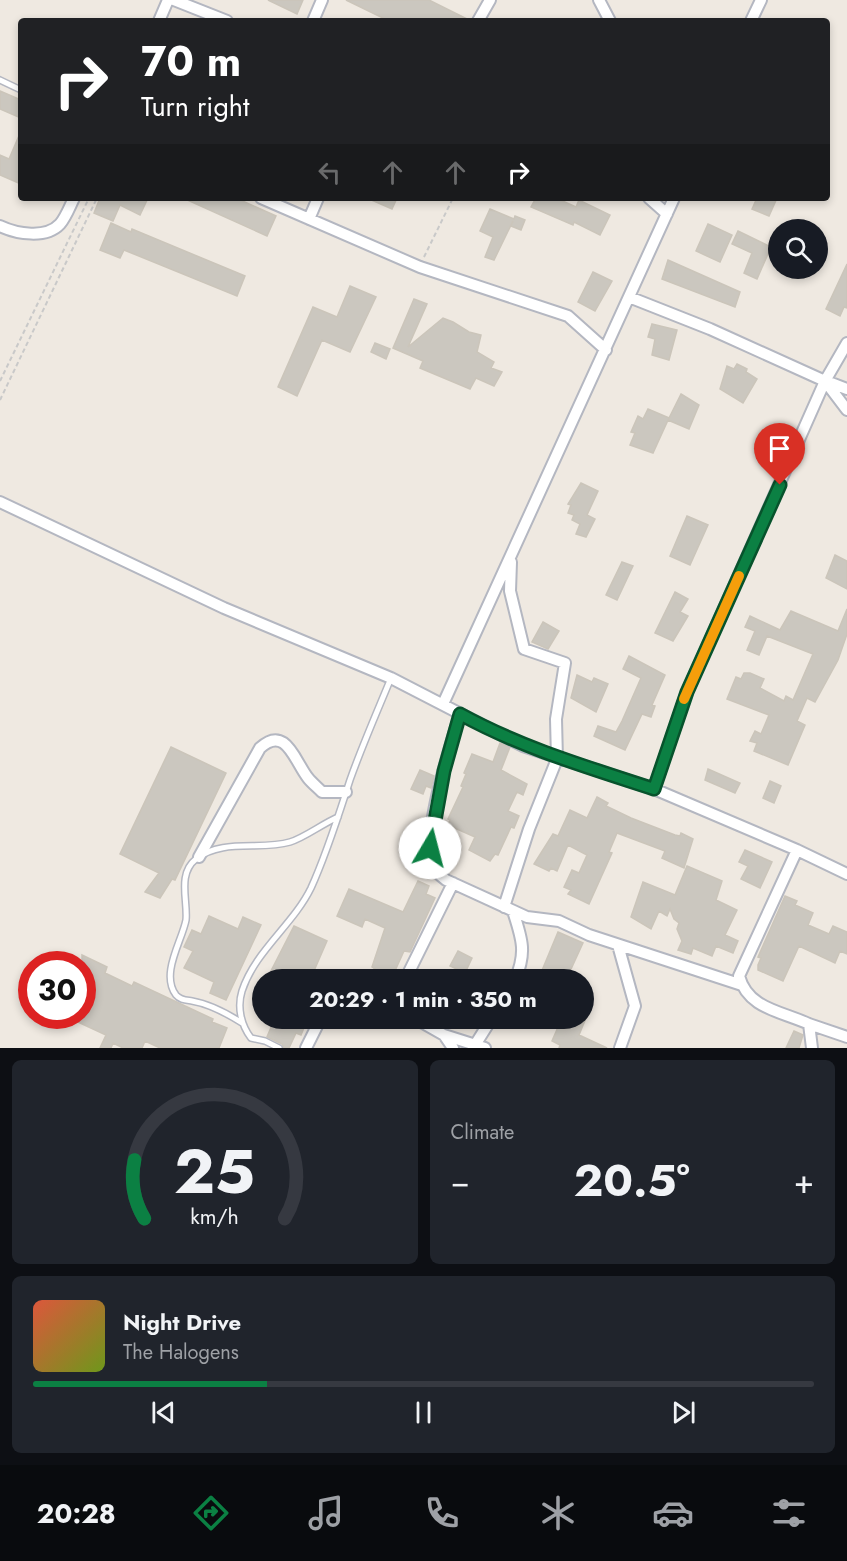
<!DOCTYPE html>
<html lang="en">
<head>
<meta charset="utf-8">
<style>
	body { margin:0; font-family:Jost,sans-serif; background:#20242c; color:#f1f3f6; height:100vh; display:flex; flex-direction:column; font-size:22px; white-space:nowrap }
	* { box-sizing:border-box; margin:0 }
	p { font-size:20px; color:#9ea1a6 }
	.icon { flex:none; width:33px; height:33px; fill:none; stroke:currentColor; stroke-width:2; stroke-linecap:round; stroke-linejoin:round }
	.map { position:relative; height:1048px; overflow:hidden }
	.drawer { display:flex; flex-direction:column; gap:12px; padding:12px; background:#0d0f14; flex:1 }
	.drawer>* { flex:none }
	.hud { position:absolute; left:18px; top:18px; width:812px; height:183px; border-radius:6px; box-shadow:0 3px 9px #0003; background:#202124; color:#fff; overflow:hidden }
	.buttons { position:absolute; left:768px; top:219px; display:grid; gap:12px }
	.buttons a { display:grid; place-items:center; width:60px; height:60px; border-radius:50%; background:#171b24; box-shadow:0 3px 9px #0003; font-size:30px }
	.speed { position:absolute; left:18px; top:951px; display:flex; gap:12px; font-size:30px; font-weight:700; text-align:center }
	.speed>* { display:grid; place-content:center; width:78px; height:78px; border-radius:50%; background:#171b24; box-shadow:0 3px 9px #0003; line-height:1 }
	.speed .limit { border:9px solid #d22; background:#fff; color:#111 }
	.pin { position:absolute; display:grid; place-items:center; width:51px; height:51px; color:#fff; margin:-62px -26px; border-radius:50% 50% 50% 0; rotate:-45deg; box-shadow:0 0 6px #0007 }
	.pin .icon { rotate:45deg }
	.me { position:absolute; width:66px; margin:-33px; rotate:8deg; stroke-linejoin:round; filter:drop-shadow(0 0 4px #0008) }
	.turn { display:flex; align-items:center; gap:21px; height:126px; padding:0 24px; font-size:27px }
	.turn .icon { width:78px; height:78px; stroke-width:2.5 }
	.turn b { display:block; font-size:42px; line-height:51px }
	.lanes { display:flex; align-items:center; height:57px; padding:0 24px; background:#0003; justify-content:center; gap:30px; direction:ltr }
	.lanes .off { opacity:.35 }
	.big { font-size:45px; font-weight:700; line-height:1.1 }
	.drawer .widget { flex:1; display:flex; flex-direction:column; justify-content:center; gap:9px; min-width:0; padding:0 21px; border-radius:9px; background:#20242c }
	.drawer .dial { align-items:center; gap:0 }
	.dial svg { height:156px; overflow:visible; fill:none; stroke:#363941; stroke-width:7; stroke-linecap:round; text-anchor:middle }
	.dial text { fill:#f1f3f6; stroke:none }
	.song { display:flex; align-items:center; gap:18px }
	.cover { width:72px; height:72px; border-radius:9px; background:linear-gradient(135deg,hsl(10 70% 55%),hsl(80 70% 35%)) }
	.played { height:6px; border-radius:3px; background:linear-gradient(90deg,#0b8043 30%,#363941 30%) }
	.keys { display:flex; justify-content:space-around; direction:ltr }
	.heat { display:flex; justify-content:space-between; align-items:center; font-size:33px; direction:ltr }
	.drawer .tiles { flex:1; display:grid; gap:12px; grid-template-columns:1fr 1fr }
	.widget:last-child { grid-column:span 2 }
	.trip { position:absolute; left:252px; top:969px; width:342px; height:60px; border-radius:30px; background:#171b24; box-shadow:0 3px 9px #0003; font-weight:700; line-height:60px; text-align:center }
	.tabs { display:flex; height:96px; justify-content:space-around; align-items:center; background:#090b0e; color:#9ea1a6 }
	.tabs .icon { width:42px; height:42px }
	.tabs .active { color:#0b8043 }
	.tabs b { font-size:27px; color:#f1f3f6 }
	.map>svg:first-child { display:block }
	.building { fill:#cbc7bf; stroke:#cbc5ba; stroke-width:1.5 }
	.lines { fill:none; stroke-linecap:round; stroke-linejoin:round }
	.lane-casing { stroke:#b4b7c1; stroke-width:8 }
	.street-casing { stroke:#b4b7c1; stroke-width:14 }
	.path { stroke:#c9c9c9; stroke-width:2; stroke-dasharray:4.5 3; stroke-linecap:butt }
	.lane { stroke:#fff; stroke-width:5 }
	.street { stroke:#fff; stroke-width:10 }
	.route-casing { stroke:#07532c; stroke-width:15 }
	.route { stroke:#0b8043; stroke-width:10 }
	.slow { stroke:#f59e0b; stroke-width:10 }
</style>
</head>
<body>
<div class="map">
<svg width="847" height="1048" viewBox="0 0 847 1048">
	<rect width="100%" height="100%" fill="#efe9e1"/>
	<path class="building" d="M268,0H303L297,14Z
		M346,0H429L471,21H389Z
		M0,91L21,100V118L0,109Z
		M21,131V184L0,175V155L9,159Z
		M100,198H148L140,215L120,205L113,221L94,213Z
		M183,198H236L276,216L267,236Z
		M367,198H397L392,209Z
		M536,198H556L576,207L579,200L610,215L600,235L574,222L573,225L531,207Z
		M757,198H777L769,216L752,209Z
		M490,209L514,219L515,216L525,220L521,230L511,226L513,221L494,260L485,257L493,237L480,231Z
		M111,223L131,232L132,229L245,276L237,296L124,250L120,258L100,250Z
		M708,224L732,235L720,262L696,251Z
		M738,231L771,247L757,279L744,273L752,253L732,244Z
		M668,260L740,292L735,307L662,279Z
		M847,264V308L844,307L840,316L826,309Z
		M593,272L612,281L595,311L578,302Z
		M350,286L376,297L350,352L322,340L297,396L278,387L313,307L337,317Z
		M414,299L427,304L408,347L443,318L453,322L469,332L481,335L477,352L494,362L491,368L502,372L494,386L476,378L470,389L420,368L423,361L393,348Z
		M652,324L677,330L669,360L652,355L655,339L648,337Z
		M375,343L390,349L386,359L371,352Z
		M737,364L747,369L746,372L757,379L743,403L720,389L727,366L734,369Z
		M681,394L699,405L689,429L668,420Z
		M648,409L669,418L653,453L630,445L635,433L631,432L638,416L643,419Z
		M774,434L790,440L784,451L769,444Z
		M581,483L598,491L587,515L595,519L586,537L576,534L580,524L572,520L574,515L568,513L571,505L568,504Z
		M687,516L708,525L690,565L670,556Z
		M835,555L847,561V589L826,578Z
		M622,562L633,566L617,600L606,595Z
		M675,592L688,599L680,612L688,616L673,641L655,633Z
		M847,609V634L838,660L815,702L807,698L797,721L805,725L788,765L754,751L757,743L750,741L755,731L761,734L769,715L727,699L736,677L741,679L744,673H750L764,679L760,688L784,701L786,696L793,700L813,654L767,636L759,655L747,650L755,631L745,627L750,616L780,630L791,611L838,631Z
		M543,622L559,631L548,649L532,642Z
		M629,656L665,675L652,705L655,706L651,717L642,714L625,750L594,736L598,726L616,732L622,721L641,678L623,669Z
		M577,675L592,682L594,678L608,684L596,712L571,698Z
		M500,743L510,747L501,770L527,784L523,795L517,792L508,811L519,816L514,828L511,827L498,855L495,854L490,861L469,850L475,837L448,825L450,820L448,819L463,787L461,786L466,774L464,773L472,754L493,762Z
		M171,747L226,773L175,880L172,879L160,898L145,892L159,873L120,854Z
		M708,769L740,783L735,793L705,780Z
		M420,770L434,776L431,788L426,786L423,794L411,789Z
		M770,781L781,786L774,803L763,798Z
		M597,797L608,803L606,806L631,818L675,835L680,836L681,833L693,839L684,868L662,858L665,851L617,833L609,852L612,853L589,904L568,894L571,890L564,887L572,870L579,873L587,855L568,845L557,871L551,868L549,871L534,864L553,834L558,836L570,810L587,818Z
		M745,850L772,862L760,888L741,879L748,866L739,862Z
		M687,866L722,881L716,900L737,910L725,935L738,941L733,953L716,946L712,956L693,948L691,954L678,950L682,941L677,929L679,923L674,919L670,909L667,916L659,911L651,929L631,917L643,882L675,895Z
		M418,881L429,886L426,894L435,898L410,952L404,951L394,973L390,971L387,977L372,967L385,928L365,919L362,927L337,916L349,889L403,912Z
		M785,896L797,901L795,905L813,913L808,925L829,934L833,926L847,932V954L840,951L835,963L799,946L783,981L758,970V965L761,958L758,957Z
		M209,916L238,929L243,917L261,925L226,1000L210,993L214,982L184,968L193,951L184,947L192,930L201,934Z
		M294,926L327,941L310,980H290L271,971Z
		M558,932L583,943L566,980H538Z
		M458,951L472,958L465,973L450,966Z
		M82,955L107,967L105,973L132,986L134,982L213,1019L212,1022L227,1028L219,1048H160L145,1041L142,1048H123L113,1043L111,1048H100L106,1035L65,1016H82Z
		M275,1018H308L301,1035L296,1033L289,1048H284L282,1044L267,1037Z
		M562,1018H586L579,1035L607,1048H559L560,1045L552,1041Z
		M794,1031L803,1035L799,1048H786Z"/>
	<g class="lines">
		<defs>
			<path id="lane" d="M0,80L21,90
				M242,1023C228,1014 209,1004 192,1001C186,1000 180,1000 176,995C160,974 182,941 186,920C188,901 177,874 196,859C223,838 260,851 290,842C304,838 322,824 338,817
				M279,1048L265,1041L251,1038C241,1025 237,1007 242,991C255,951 293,925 311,888C327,853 338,817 350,780C362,746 377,712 391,678"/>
			<path id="street" d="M174,0L227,21
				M599,0L610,21
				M159,21L168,0
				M313,21L322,0
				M478,21L490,0
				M751,21L761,0
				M261,198L420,267L568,316L606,350
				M649,198L667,214
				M309,219L318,198
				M0,226C17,234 46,239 60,224C66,217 70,206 74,198
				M629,297L710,329L825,381L847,410
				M826,381L847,389
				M0,502L224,608L391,678L523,746L654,789L797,850L847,874
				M443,704L674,198
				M460,714C450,747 423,830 432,862C434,870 439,875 446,880L527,917L559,921L589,935L742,985
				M654,789L687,692L825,381L847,343
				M797,850L739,976C748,1009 781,1011 809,1024L812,1048
				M199,857L260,748C286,724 295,762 308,778C312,783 317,787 322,792H346
				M504,907L529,829L557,759L556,719L565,663L524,649L510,591L511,562
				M513,911C522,939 527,952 515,980
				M618,945L635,1006L620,1048
				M405,980L453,883
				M414,1018L444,1035L453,1048
				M809,1024L847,1037
				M444,1035L485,1048
				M475,1045L492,1018
				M306,1048L321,1018"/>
		</defs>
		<use href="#lane" class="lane-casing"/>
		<use href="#street" class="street-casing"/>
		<path class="path" d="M424,257L453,198
			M0,381L89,198
			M0,400L97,198"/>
		<use href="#lane" class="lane"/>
		<use href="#street" class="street"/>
	</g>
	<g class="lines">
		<defs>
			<path id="route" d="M430,848L444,771L460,714C522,748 587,767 654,789L687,692L780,485"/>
		</defs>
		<use href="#route" class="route-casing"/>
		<use href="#route" class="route"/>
		<path class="slow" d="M684,699L739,576"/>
	</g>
</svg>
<div class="buttons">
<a><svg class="icon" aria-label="search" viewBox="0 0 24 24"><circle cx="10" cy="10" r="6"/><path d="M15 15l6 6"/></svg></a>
</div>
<div class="speed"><div class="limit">30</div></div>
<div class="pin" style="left:780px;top:485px;background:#d93025"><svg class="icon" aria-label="arrive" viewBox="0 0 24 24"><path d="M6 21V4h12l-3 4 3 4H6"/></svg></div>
<svg class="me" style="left:430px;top:848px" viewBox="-20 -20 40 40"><circle r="19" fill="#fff"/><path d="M0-13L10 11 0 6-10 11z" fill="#0b8043"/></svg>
<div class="trip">20:29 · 1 min · 350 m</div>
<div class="hud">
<div class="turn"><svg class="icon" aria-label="right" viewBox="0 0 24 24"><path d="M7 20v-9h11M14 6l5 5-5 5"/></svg><div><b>70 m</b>Turn right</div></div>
<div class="lanes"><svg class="icon off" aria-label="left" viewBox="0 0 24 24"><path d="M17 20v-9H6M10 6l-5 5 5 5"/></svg><svg class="icon off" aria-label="ahead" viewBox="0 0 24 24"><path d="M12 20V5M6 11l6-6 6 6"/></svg><svg class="icon off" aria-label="ahead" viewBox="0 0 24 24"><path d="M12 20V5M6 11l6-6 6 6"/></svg><svg class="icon" aria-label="right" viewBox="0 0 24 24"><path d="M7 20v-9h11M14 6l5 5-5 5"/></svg></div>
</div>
</div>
<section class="drawer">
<div class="tiles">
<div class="widget dial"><svg viewBox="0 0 100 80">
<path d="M14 69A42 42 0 1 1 86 69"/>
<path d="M14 69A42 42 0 0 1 9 39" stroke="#0b8043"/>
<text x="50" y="56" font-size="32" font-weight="700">25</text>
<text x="50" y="72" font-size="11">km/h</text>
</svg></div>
<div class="widget"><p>Climate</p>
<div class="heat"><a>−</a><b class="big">20.5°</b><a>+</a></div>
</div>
<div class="widget">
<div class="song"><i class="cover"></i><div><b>Night Drive</b><p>The Halogens</p></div></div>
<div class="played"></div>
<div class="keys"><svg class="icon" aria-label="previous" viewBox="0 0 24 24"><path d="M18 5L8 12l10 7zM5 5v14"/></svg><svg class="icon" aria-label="pause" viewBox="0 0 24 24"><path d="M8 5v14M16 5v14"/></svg><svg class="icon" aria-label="next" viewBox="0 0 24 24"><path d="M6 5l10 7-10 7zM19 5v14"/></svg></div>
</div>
</div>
</section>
<nav class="tabs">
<b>20:28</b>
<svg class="icon active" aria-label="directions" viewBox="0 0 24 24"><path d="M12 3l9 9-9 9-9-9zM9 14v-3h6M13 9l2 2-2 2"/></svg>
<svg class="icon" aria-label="music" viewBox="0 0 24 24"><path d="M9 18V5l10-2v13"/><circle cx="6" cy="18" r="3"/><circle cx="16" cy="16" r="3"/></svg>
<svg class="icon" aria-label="phone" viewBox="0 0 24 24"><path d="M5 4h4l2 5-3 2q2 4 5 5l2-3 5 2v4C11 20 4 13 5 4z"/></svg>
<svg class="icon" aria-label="climate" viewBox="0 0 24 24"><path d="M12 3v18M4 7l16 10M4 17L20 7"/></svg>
<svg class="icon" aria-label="car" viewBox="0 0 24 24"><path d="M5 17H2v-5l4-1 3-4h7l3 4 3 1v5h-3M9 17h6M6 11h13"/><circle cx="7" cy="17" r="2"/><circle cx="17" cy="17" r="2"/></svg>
<svg class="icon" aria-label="filters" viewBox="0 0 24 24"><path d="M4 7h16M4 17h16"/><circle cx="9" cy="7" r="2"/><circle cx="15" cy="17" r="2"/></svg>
</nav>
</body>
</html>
